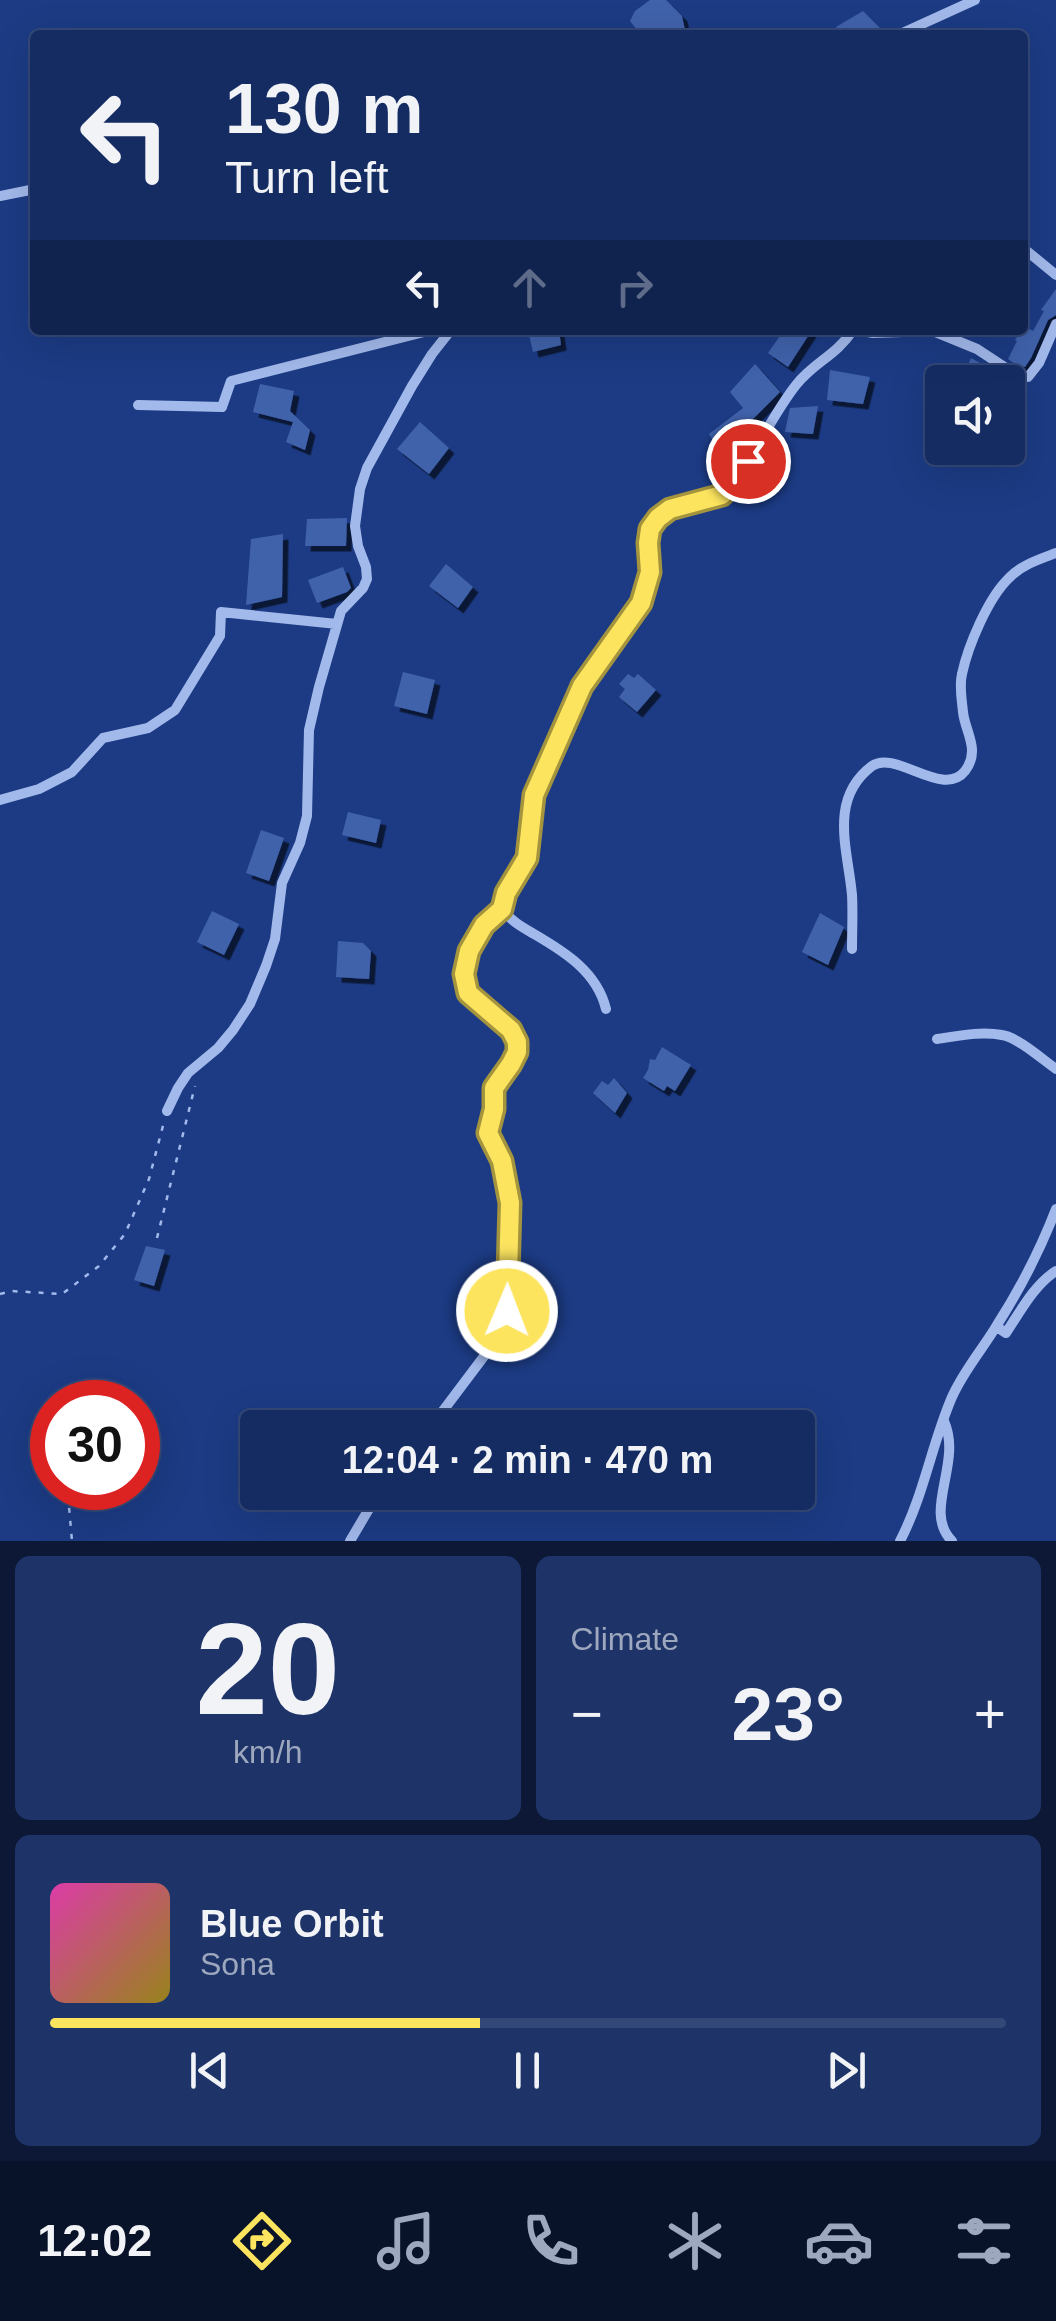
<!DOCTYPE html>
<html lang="en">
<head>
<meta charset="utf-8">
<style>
	body { margin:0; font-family:Arial,sans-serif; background:#1e3469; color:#f1f3f6; height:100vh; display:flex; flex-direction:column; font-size:38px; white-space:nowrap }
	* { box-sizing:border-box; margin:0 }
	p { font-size:32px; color:#9da7be }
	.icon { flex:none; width:55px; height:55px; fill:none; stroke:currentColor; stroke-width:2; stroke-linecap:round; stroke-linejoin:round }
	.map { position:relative; height:1541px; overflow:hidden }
	.drawer { display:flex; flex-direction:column; gap:15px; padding:15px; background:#0c1836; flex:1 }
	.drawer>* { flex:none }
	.banner { position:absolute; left:30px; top:30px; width:998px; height:305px; border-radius:10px; box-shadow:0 10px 40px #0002,0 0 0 2px #344878; background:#152c63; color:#f1f3f6; overflow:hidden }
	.controls { position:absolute; left:925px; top:365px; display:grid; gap:20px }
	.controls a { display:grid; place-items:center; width:100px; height:100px; border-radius:10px; background:#152c63; box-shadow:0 10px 40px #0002,0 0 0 2px #344878; font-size:50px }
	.speed { position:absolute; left:30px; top:1380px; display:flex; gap:20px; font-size:50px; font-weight:700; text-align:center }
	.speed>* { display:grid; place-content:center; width:130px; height:130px; border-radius:50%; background:#152c63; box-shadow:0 10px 40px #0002,0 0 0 2px #344878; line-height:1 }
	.speed .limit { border:15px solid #d22; background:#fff; color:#111 }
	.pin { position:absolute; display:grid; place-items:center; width:85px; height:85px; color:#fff; margin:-42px; border:5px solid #fff; border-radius:50%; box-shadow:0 2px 10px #0007 }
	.me { position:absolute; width:110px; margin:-55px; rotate:1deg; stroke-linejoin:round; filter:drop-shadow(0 0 8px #0008) }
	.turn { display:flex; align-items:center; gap:35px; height:210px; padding:0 30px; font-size:45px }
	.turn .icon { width:130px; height:130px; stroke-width:2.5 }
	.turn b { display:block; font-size:70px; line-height:85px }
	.lanes { display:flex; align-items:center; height:95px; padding:0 30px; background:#0003; justify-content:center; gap:50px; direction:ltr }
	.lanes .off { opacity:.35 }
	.big { font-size:75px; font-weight:700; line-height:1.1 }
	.drawer .tile { flex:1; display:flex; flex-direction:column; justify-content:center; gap:15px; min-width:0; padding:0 35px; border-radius:15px; background:#1e3469 }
	.drawer .dial { align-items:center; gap:0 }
	.dial b { font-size:130px; line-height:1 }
	.song { display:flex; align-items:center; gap:30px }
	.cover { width:120px; height:120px; border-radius:15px; background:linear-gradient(135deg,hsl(320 70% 55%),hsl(50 70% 35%)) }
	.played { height:10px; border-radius:5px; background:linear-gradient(90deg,#fce45f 45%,#344878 45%) }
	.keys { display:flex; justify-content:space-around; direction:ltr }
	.heat { display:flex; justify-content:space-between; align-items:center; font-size:55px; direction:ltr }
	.drawer .tiles { flex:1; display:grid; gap:15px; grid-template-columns:1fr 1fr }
	.tile:last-child { grid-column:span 2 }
	.trip { position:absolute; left:240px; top:1410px; width:575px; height:100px; border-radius:10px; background:#152c63; box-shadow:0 10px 40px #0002,0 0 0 2px #344878; font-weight:700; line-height:100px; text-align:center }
	.menu { display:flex; height:160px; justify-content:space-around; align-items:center; background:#081228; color:#9da7be }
	.menu .icon { width:70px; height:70px }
	.menu .active { color:#fce45f }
	.menu b { font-size:45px; color:#f1f3f6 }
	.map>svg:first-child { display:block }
	.building { fill:#4062ab; filter:url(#shadow) }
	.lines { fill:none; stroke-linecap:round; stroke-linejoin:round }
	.path { stroke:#a2b9eb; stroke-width:2.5; stroke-dasharray:5 8; stroke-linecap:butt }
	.street { stroke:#a2b9eb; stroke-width:10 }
	.route-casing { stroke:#a4943e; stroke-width:25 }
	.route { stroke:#fce45f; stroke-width:18 }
</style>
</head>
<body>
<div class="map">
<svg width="1056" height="1541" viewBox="0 0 1056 1541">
	<defs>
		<filter id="shadow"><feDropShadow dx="5.5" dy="5.5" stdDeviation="0" flood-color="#0009"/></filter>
	</defs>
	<rect width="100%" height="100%" fill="#1c3b84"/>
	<path class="building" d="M650,0H666L682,16L686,35H641L630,21L635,11Z
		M863,11L881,29L871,35H841L836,27Z
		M1056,289V315L1048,320L1031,358L1025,367L1018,366L1008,359L1017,341L1015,340L1024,326L1033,331L1044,311L1041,310Z
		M528,330H559L561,345L533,352Z
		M784,330H812L788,367L768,353Z
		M971,358L998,373L993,382H975L963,377Z
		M755,364L780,392L744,428L751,438L746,448L723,470L712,451L717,447L709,434L743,408L730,392Z
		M830,370L870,377L863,404L827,400Z
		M260,384L294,391L290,411L310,430L305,450L286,442L293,422L253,412Z
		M818,406L813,434L785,432L790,408Z
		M420,422L449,448L429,474L397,449Z
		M347,518L346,546H305L307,519Z
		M283,534L282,597L246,605L251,539Z
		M446,564L473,587L458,608L429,586Z
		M343,567L351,588L347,592L317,603L308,580Z
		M403,672L435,680L427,714L394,706Z
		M628,674L634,678L638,674L656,690L637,712L619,697L625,689L619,684Z
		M348,812L381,820L376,843L342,835Z
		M261,830L284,838L269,881L246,873Z
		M212,911L239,924L224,955L197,942Z
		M820,913L844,927L828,965L802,952Z
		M338,941L363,943L371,951L369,979L336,977Z
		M662,1047L691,1065L675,1091L667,1086L664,1091L643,1078L648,1070L650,1059L655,1060Z
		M614,1078L627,1093L615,1113L593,1093L602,1081L608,1085Z
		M146,1246L165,1250L154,1286L134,1280Z"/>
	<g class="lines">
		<path class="path" d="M157,1238L195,1086
			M0,1294L11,1291L62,1294L99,1266L125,1234L149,1179L164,1122
			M68,1495L72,1541"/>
		<path class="street" d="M898,35L975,0
			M0,196L35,189
			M1022,247L1056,275
			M858,330L873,333L933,331L977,349L1015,374L1028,377L1039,363L1056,324
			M138,405L222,407L231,381L432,330
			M0,800L39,789L72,772L103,738L148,728L175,710L220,636L221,612L337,624
			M852,949C852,931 853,913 852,895C848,850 828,799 872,766C895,749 943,799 965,771C981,750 965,732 963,712C962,701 959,686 962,674C968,646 988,598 1009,578C1021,565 1040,559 1056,553
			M606,1009C597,972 565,952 534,934C522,927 511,921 502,909L506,893L527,858L534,795L577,698L588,677L641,603L650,572L648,543L650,529L658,518L669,509L715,498L727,491C754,458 770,418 796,385C814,362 836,356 853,330
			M937,1039C958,1036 980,1031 1002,1035C1017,1037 1042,1059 1056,1069
			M167,1111L178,1088L188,1073L218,1048L233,1030L250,1004L266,966L275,939L282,883L300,843L307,816L309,730L319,687L341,611L363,588L367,579L366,567L358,546L355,526L360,489L367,468L412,386L432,354L451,330
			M997,1327L1006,1333C1020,1312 1034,1285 1056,1271
			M944,1421C963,1463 922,1511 952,1541
			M430,1428L491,1347L504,1328L507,1318L510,1203L501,1155L488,1133C489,1125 493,1119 494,1111C495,1103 492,1095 494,1087C500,1072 517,1065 517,1047C517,1005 437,1011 472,945C480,930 488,917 502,909
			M350,1541L379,1492
			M900,1541C924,1495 932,1443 952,1397C964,1370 982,1350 997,1325C1020,1289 1041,1248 1056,1209"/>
	</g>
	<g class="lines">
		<defs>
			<path id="route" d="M507,1311L510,1203L502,1161L488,1133L494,1109V1088L511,1064L517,1052V1042L511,1030L468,993L464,974L469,951L484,925L502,909L506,893L527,858L534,795L582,686L641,603L650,572L648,543L650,529L658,518L670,509L722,495L734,482L748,461"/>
		</defs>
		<use href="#route" class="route-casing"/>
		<use href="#route" class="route"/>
	</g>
</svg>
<div class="controls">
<a><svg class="icon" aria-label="sound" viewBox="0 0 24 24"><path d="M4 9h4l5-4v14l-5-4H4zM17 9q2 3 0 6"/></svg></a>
</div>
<div class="speed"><div class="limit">30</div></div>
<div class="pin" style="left:748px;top:461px;background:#d93025"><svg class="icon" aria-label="arrive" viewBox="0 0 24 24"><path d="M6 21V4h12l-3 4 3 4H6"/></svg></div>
<svg class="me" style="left:507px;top:1311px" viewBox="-20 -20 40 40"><circle r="17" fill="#fce45f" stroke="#fff" stroke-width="3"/><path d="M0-11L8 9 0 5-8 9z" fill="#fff"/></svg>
<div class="trip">12:04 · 2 min · 470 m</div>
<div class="banner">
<div class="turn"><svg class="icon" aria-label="left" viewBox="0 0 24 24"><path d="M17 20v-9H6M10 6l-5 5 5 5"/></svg><div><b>130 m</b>Turn left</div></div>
<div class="lanes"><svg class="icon" aria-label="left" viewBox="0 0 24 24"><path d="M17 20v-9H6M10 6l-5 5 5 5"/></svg><svg class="icon off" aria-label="ahead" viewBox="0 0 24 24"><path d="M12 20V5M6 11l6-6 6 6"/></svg><svg class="icon off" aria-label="right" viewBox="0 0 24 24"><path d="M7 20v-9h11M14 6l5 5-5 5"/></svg></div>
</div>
</div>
<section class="drawer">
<div class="tiles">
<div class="tile dial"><b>20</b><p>km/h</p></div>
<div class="tile"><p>Climate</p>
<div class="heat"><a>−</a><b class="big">23°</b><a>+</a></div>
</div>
<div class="tile">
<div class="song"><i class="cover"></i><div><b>Blue Orbit</b><p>Sona</p></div></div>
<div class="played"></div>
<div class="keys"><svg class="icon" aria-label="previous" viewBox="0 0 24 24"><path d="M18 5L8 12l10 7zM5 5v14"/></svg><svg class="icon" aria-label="pause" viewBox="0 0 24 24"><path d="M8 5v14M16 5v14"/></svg><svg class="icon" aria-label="next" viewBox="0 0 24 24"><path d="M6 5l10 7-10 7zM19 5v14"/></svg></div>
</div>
</div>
</section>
<nav class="menu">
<b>12:02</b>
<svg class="icon active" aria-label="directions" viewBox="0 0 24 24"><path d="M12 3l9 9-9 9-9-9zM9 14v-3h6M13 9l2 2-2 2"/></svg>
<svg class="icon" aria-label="music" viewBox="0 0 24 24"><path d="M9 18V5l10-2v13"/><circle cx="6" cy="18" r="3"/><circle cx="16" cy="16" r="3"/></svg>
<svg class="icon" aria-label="phone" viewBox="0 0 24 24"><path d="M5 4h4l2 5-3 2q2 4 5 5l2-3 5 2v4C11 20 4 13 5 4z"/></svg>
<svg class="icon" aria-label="climate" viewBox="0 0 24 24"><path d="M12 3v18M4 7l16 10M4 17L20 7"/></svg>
<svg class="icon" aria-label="car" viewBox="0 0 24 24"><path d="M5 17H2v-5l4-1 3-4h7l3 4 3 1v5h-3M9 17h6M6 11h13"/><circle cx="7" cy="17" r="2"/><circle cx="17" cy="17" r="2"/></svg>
<svg class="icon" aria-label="filters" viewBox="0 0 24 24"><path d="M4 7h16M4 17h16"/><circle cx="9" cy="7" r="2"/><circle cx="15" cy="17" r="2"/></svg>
</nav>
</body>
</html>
